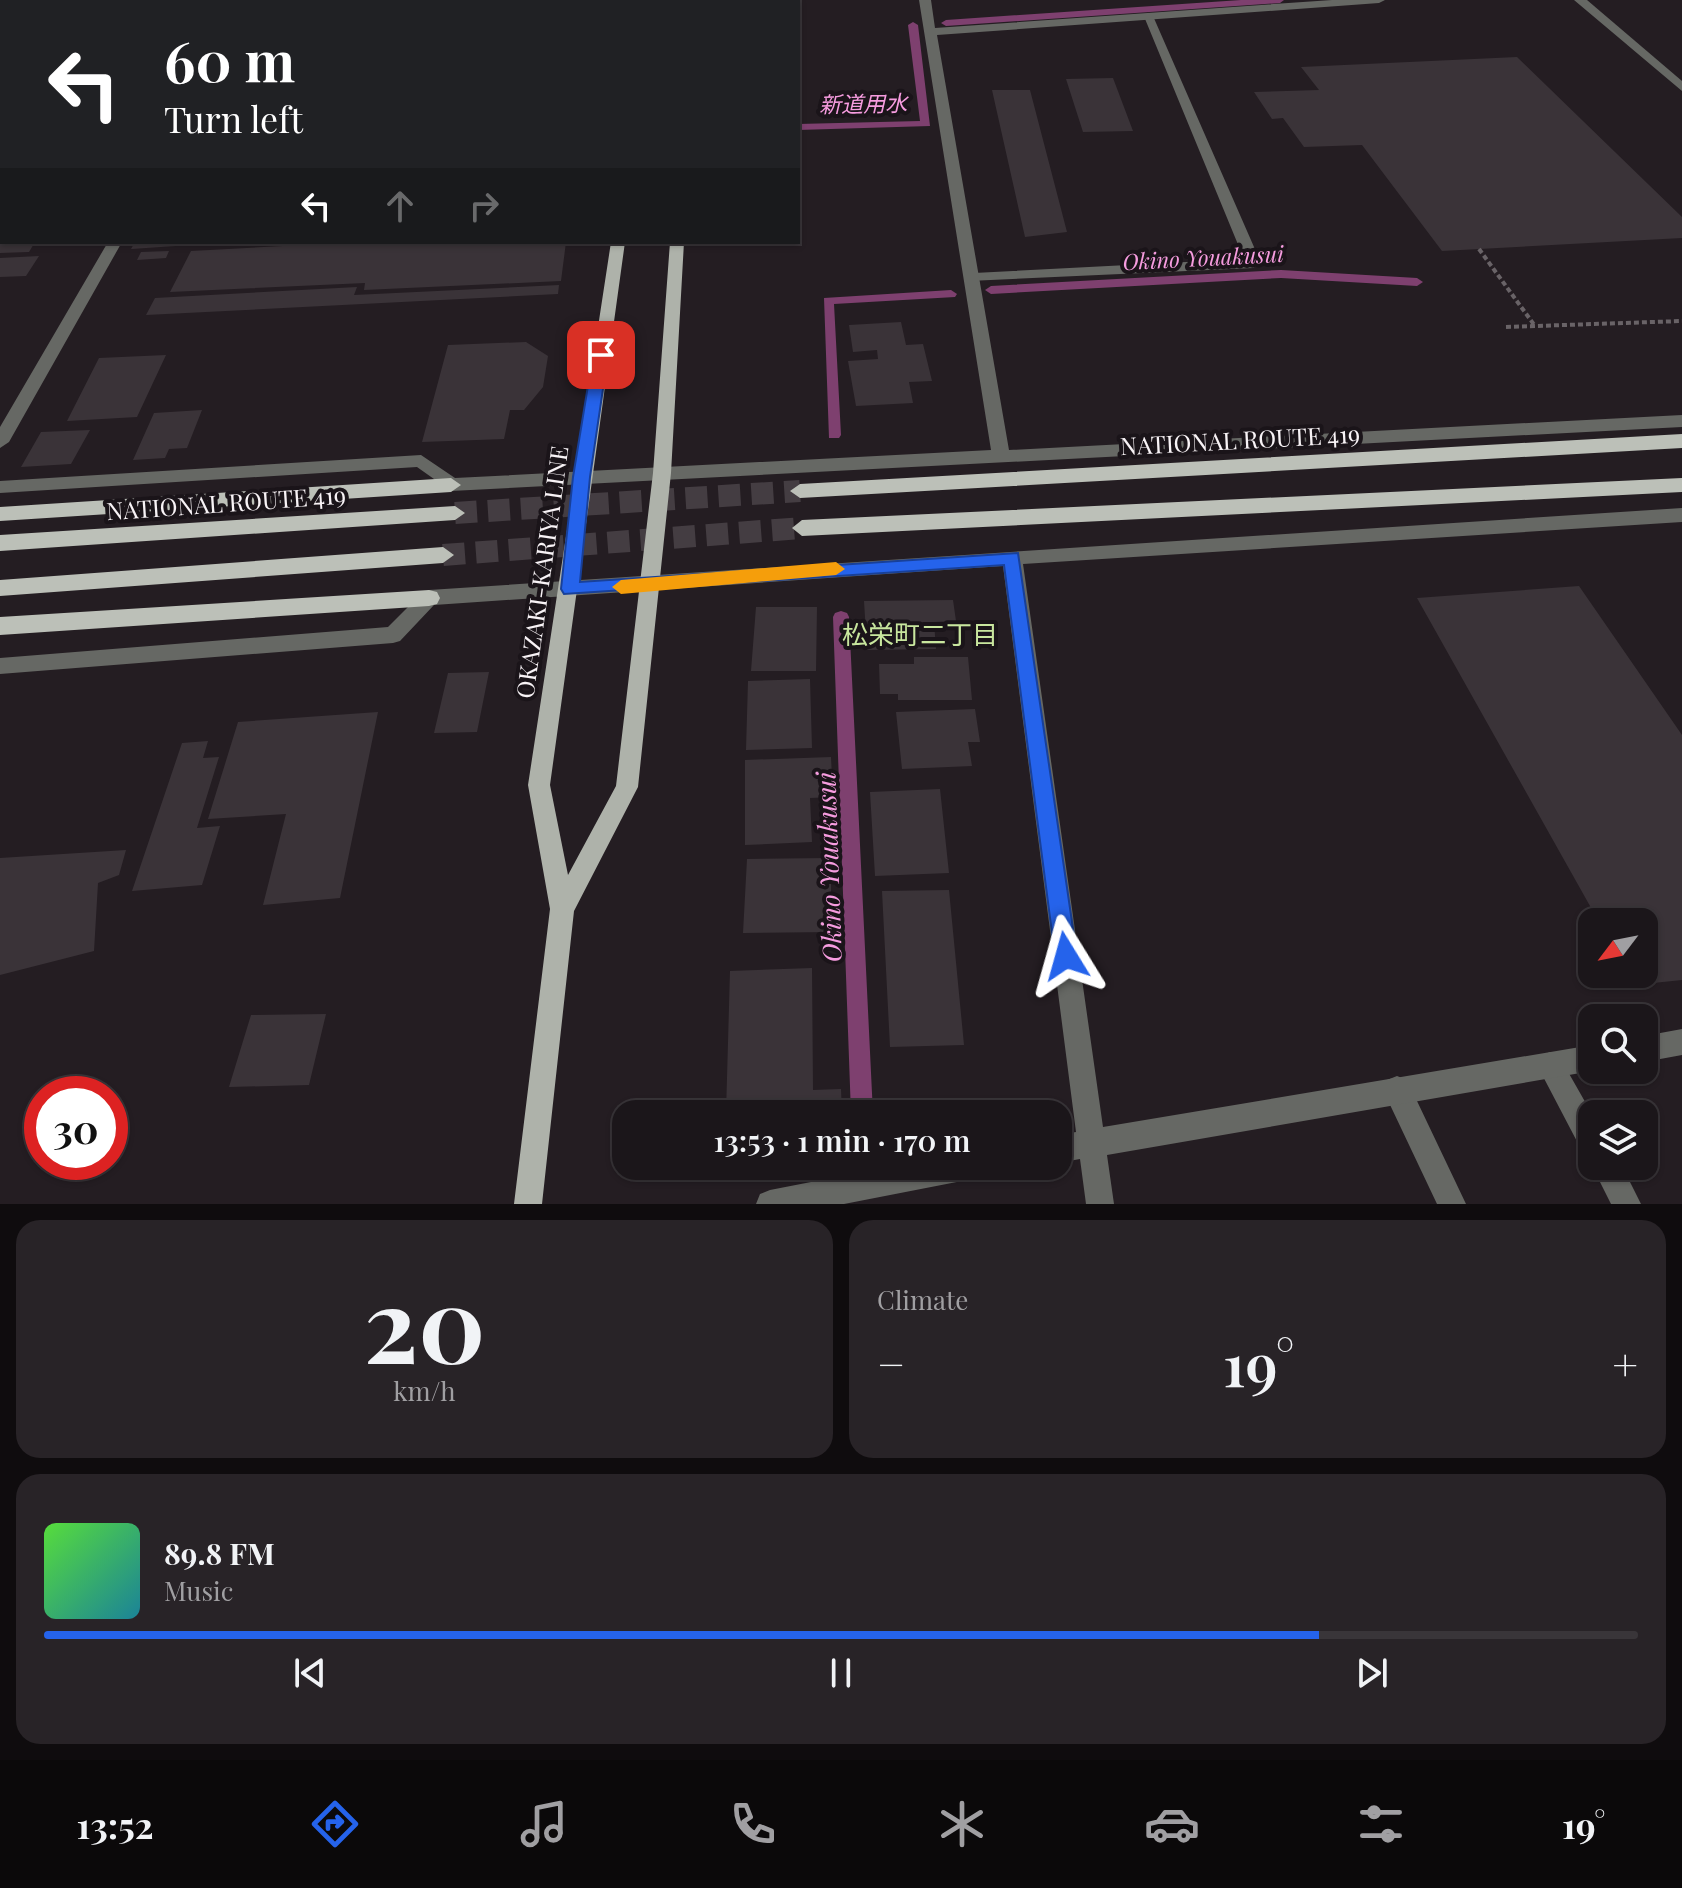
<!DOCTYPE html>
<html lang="en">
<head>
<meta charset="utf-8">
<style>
	body { margin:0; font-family:"Playfair Display","Noto Sans JP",serif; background:#282327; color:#f1f3f6; height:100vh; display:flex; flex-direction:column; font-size:30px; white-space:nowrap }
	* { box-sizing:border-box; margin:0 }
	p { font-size:26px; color:#a09fa2 }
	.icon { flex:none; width:44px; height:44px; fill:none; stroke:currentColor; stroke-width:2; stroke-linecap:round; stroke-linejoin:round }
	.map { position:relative; height:1204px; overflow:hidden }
	.side { display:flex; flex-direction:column; gap:16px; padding:16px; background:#0f0c0e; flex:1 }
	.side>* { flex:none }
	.guide { position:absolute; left:0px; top:0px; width:800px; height:244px; box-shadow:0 2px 6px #0004,0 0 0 2px #393539; background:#202124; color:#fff; overflow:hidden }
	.needle { width:52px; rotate:238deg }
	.tools { position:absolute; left:1578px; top:908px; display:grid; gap:16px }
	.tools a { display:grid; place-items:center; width:80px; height:80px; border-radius:16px; background:#1b161a; box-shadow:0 2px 6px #0004,0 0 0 2px #393539; font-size:40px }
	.speed { position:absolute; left:24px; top:1076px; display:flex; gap:16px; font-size:40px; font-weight:700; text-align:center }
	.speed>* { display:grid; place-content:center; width:104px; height:104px; border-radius:50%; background:#1b161a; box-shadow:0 2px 6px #0004,0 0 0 2px #393539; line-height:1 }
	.speed .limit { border:12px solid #d22; background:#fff; color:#111 }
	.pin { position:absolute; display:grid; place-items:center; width:68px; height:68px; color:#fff; margin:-34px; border-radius:16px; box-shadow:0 4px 12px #0006 }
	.me { position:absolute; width:88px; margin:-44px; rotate:352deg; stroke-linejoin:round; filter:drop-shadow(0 0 6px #0008) }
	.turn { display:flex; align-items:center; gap:28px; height:168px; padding:0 32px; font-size:36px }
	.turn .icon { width:104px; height:104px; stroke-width:2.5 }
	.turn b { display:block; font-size:56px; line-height:68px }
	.lanes { display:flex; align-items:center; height:76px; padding:0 32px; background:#0003; justify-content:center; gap:40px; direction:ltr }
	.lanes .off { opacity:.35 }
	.big { font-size:60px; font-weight:600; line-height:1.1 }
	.side .tile { flex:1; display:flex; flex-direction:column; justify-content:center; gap:12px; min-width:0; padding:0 28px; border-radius:24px; background:#282327 }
	.side .dial { align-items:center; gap:0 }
	.dial b { font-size:104px; line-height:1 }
	.song { display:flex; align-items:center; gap:24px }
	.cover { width:96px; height:96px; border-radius:12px; background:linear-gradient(135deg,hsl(110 70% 55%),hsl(190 70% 35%)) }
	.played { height:8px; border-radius:4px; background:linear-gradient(90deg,#2563eb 80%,#393539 80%) }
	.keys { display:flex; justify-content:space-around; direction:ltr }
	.heat { display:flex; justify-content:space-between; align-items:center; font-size:44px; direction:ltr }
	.side .tiles { flex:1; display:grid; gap:16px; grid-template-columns:1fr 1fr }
	.tile:last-child { grid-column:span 2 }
	.trip { position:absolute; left:612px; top:1100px; width:460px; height:80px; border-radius:24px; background:#1b161a; box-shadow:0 2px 6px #0004,0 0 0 2px #393539; font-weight:600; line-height:80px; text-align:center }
	.tabs { display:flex; height:128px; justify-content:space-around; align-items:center; background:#0b090a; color:#a09fa2 }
	.tabs .icon { width:56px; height:56px }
	.tabs .current { color:#2563eb }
	.tabs b { font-size:36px; color:#f1f3f6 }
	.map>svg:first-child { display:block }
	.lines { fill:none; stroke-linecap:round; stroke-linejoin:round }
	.stream { fill:#7e406f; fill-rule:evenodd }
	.building { fill:#3a3338 }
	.trunk-tunnel { stroke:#443d42; stroke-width:22; stroke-dasharray:22 11; stroke-linecap:butt }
	.path { stroke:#696367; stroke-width:4; stroke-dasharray:5 3; stroke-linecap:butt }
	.service { fill:#666864; fill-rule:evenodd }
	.minor { fill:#666864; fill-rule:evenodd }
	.tertiary { fill:#666864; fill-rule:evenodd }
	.primary { fill:#aeb2aa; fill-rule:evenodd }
	.trunk { fill:#bcc0b8; fill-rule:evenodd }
	.route { fill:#2563eb; stroke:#184099; stroke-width:2 }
	.slow { fill:#f59e0b }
	.labels { text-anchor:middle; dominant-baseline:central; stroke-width:8; stroke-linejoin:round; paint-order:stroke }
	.far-water-label { font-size:22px; font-style:italic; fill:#f69cdf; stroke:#1a1419 }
	.street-label { font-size:24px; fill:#f8f3f6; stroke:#1a1419 }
	.neighbourhood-label { font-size:26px; fill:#c8e69e; stroke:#1a1419 }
	.water-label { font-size:26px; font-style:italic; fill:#f69cdf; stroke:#1a1419 }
</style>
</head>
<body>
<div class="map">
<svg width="1682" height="1204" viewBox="0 0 1682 1204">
	<rect width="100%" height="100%" fill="#241d22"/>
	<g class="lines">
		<path class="stream" d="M1241,0H1284L1280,3L946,26L941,23L946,20Z
			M913,22L918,25L930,126L798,130V124L920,121L908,25Z
			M0,158H2V164H0Z
			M1281,270L1417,278L1423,282L1417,286L1281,278L991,294L985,290L991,286Z
			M951,290L957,294L955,297L834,304L841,435L839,438H829L824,298Z
			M841,611L847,613L849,617L873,1114H851L833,617L835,613Z"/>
	</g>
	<path class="building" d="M1517,57L1682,217V238L1442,251L1362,145L1304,147L1283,118L1272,119L1254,92L1319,90L1301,67Z
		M1113,78L1133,131L1083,132L1066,79Z
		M992,90H1030L1067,232L1025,237Z
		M0,242H35L29,252L0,253Z
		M135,242H193L191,245L131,249Z
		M358,242H566L561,281L364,290L365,283L170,292L191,251Z
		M169,251L166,258L137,260L141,252Z
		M39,256L26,276L0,277V258Z
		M559,285L558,294L146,315L155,298L357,287L354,295Z
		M901,322L906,345L923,344L932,381L909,382L913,403L856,406L848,361L878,359L877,350L853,352L849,325Z
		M526,342L548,356L543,387L524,410H510L504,439L422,442L448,345Z
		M166,355L137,417L67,421L99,358Z
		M202,410L187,448L169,449L165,458L133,460L154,413Z
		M90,430L71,464L21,467L41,432Z
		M1579,586L1682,735V980L1634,985L1628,974H1644V922H1599L1417,598Z
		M953,600L956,621L934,622L936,649L867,650L864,601Z
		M756,607H817L816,671H751Z
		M914,657H968L972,700H898V694H880L879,664H914Z
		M489,672L477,732L434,733L448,673Z
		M810,679L812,748L746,750L748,681Z
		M975,709L980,742H968L972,766L902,769L896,712Z
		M378,712L340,898L263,905L286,814L208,819L238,722Z
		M208,741L203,758L219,757L197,828L220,826L202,885L132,891L182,743Z
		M831,757L833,797L810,798L812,842L745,845V760Z
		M940,789L949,873L875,876L870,792Z
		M126,850L119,875L98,883L94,951L0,975V858Z
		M831,858V932L743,933L747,859Z
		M949,890L964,1045L890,1047L882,891Z
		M812,968L813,1090L841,1089L842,1114H726L730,971Z
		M326,1014L309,1085L229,1087L251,1015Z"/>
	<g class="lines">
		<path class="trunk-tunnel" d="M455,513L800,491
			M443,555L802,528"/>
		<path class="path" d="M1479,249L1535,326
			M1506,327L1682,321"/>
		<path class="service" d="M1143,14L1153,16L1261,263L1253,268L969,281L966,278L974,273L1244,259Z
			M1550,1052L1559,1056L1592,1114V1155L1582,1151L1537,1065L1541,1056Z
			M1397,1076L1407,1080L1466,1204H1437L1383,1090L1387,1080Z
			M1592,1166H1622L1641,1204H1611Z"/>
		<path class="minor" d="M170,0H210L168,2Z
			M250,0H262L249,2Z
			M919,0H931L935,28L1332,0H1385L1379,3L937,35L1009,450L1682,415V427L451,491L417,467L0,493V481L421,455L455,478L991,450Z
			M0,10H2V16H0Z
			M0,166H2V174H0Z
			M108,242H122L9,442L0,448V427Z
			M1682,508V522L1023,564L1103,1127L1592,1045V1070H1595L1592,1071L1107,1155L1114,1204H1086L1080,1159L1058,1163V1135L1076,1132L1003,566L434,605L400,641L393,643L0,674V658L388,627L422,593L429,590Z
			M1682,1029V1055L1644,1062V1036Z
			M893,1166H981L977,1176L967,1180L844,1204H756L760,1194L770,1190Z"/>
		<path class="tertiary" d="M1574,0H1587L1682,81V91Z"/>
		<path class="primary" d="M649,0H661V2H649Z
			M692,0H704V2H692Z
			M611,242H625L550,785L568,875L616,786L653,473L670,242H684L671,473L638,787L574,911L542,1204H514L550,909L528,785Z"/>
		<path class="trunk" d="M1682,434V448L800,498L790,491L800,484Z
			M451,478L461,485L451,492L0,521V507Z
			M1682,478V492L802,536L792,528L802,520Z
			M455,506L465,513L455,520L0,551V535Z
			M443,547L454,555L443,563L0,596V580Z
			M429,590L437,592L440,598L437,604L429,606L0,635V617Z"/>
	</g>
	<path class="route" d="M601,350L608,355L590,477L580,582L1018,553L1077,956L1074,964L1066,967L1058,964L1055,956L1004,565L564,594L561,589L573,477L593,355Z"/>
	<path class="slow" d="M836,562L845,569L836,575L621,594L612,587L621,580Z"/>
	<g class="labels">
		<g class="far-water-label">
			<text transform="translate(863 103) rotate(-1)">新道用水</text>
			<text transform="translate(1203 257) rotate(-3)">Okino Youakusui</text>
		</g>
		<g class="street-label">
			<text transform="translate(1240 439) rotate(-3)">NATIONAL ROUTE 419</text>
			<text transform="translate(226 502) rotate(-4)">NATIONAL ROUTE 419</text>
			<text transform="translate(541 572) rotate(-82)">OKAZAKI-KARIYA LINE</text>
		</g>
		<g class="neighbourhood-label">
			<text x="920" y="633">松栄町二丁目</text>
		</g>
		<g class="water-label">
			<text transform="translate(828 867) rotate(-92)">Okino Youakusui</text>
		</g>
	</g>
</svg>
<div class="tools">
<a><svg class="needle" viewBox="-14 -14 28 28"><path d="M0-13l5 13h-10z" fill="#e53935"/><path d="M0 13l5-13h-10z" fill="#a09fa2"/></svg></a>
<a><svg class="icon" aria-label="search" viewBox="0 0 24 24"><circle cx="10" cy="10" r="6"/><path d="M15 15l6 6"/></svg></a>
<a><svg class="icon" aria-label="layers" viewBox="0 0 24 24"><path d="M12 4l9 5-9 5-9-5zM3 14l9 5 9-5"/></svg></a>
</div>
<div class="speed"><div class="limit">30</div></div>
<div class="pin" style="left:601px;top:355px;background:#d93025"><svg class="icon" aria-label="arrive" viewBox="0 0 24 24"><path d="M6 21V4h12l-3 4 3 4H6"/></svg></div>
<svg class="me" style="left:1066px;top:956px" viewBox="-20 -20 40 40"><path d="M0-17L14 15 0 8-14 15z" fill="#2563eb" stroke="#fff" stroke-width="4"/></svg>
<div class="trip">13:53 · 1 min · 170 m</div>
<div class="guide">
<div class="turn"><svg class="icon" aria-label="left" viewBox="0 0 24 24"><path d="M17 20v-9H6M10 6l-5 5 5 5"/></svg><div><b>60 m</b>Turn left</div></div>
<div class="lanes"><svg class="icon" aria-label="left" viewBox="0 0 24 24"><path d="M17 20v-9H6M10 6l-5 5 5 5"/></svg><svg class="icon off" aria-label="ahead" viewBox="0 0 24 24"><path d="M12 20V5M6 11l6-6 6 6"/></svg><svg class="icon off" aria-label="right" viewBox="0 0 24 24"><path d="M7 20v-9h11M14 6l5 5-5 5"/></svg></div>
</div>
</div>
<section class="side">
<div class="tiles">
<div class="tile dial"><b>20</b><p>km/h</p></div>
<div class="tile"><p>Climate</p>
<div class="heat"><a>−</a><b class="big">19°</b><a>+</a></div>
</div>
<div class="tile">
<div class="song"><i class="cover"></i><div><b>89.8 FM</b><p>Music</p></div></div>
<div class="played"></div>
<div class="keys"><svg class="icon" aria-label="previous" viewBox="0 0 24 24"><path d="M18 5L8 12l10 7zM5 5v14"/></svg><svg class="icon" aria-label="pause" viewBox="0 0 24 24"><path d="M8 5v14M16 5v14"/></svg><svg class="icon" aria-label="next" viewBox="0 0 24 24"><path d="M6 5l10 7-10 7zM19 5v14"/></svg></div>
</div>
</div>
</section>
<nav class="tabs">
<b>13:52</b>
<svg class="icon current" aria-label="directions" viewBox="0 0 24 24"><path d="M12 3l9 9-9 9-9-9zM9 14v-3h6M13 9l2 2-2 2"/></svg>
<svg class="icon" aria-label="music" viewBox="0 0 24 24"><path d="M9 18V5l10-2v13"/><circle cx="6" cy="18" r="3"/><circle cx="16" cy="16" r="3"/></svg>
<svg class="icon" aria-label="phone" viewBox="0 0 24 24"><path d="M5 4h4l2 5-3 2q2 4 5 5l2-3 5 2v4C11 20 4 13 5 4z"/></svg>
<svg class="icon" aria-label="climate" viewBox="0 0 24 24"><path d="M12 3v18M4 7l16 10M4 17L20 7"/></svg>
<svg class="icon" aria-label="car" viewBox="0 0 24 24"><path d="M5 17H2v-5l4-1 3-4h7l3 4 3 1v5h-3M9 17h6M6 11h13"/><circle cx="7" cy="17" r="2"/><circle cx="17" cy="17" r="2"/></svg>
<svg class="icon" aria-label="filters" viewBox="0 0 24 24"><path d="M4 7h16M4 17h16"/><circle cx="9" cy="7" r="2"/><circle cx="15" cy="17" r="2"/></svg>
<b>19°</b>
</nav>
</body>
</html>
